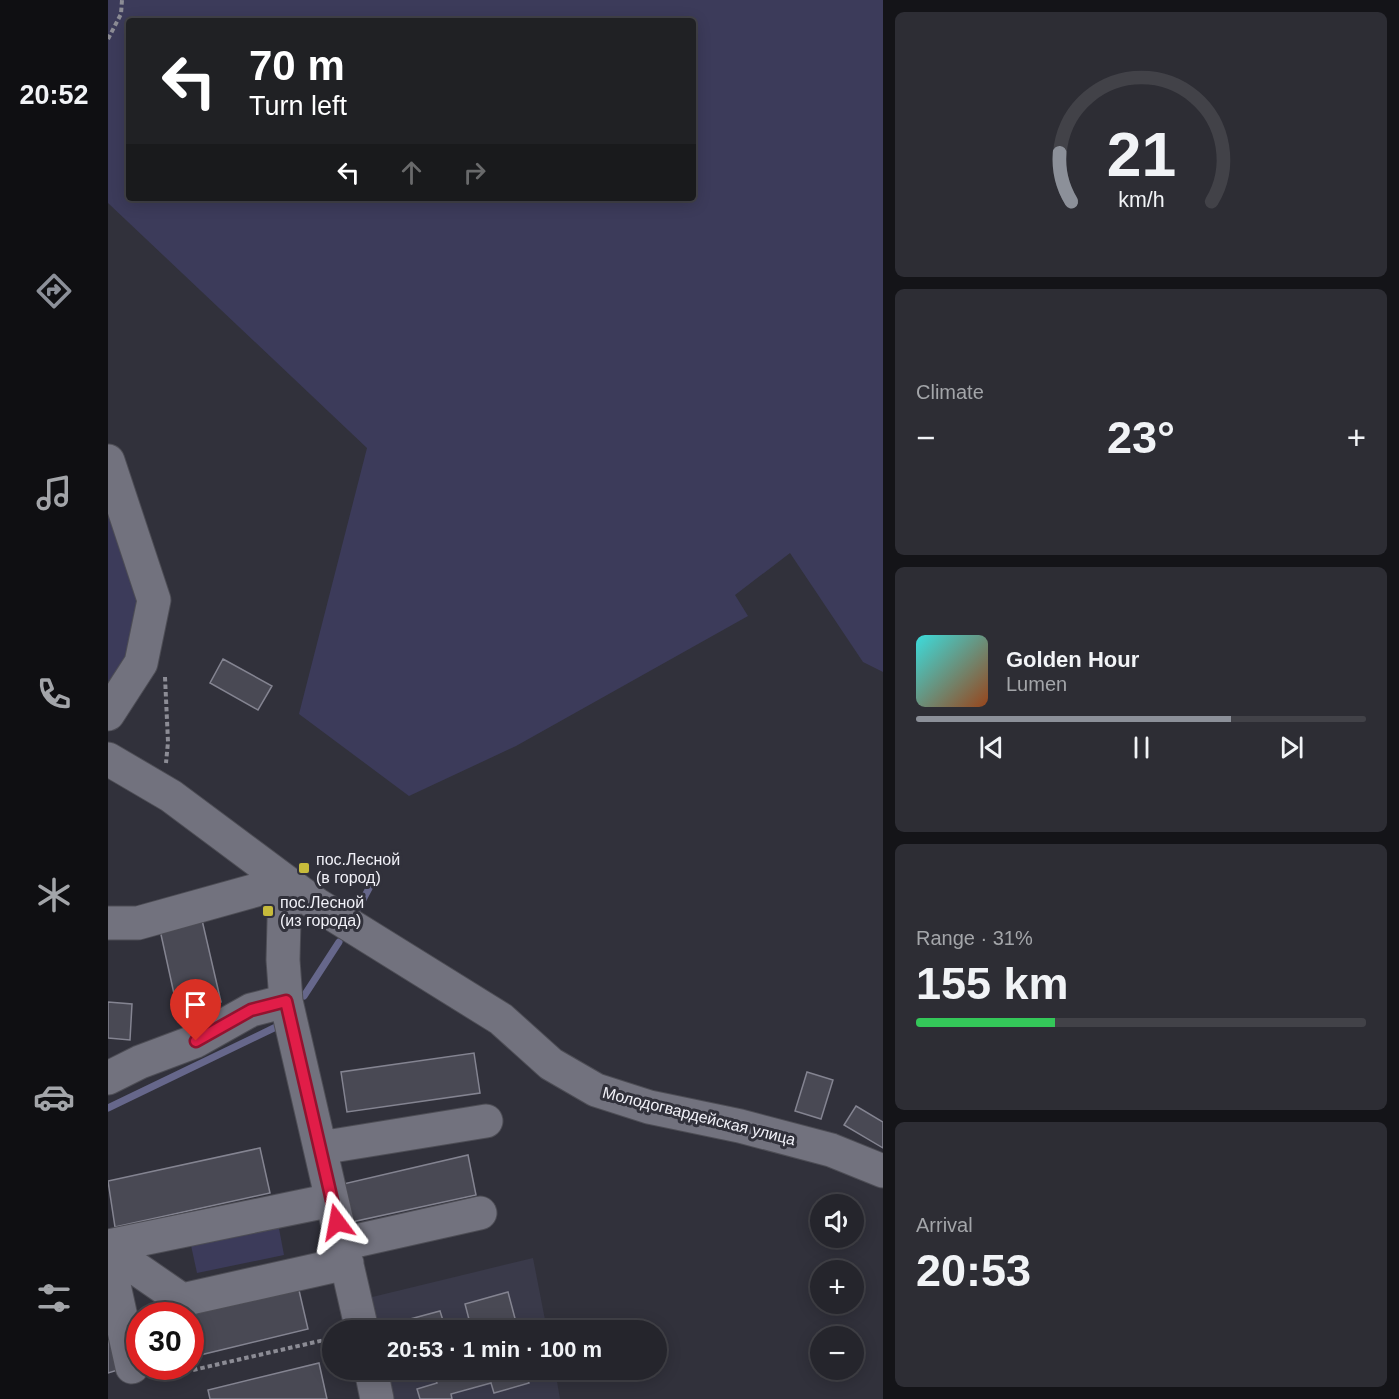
<!DOCTYPE html>
<html lang="en">
<head>
<meta charset="utf-8">
<style>
	body { margin:0; font-family:Arial,sans-serif; background:#2d2d34; color:#f1f3f6; height:100vh; display:flex; flex-direction:column; font-size:22px; white-space:nowrap }
	* { box-sizing:border-box; margin:0 }
	p { font-size:20px; color:#a3a5a9 }
	.icon { flex:none; width:33px; height:33px; fill:none; stroke:currentColor; stroke-width:2; stroke-linecap:round; stroke-linejoin:round }
	.map { position:relative; flex:1; overflow:hidden }
	.panel { display:flex; flex-direction:column; gap:12px; padding:12px; background:#141418; width:516px }
	.panel>* { flex:none }
	.guide { position:absolute; left:18px; top:18px; width:570px; height:183px; border-radius:6px; box-shadow:0 3px 15px #0003,0 0 0 2px #424248; background:#202124; color:#fff; overflow:hidden }
	.fabs { position:absolute; left:702px; top:1194px; display:grid; gap:12px }
	.fabs a { display:grid; place-items:center; width:54px; height:54px; border-radius:50%; background:#25252c; box-shadow:0 3px 15px #0003,0 0 0 2px #424248; font-size:30px }
	.speed { position:absolute; left:18px; top:1302px; display:flex; gap:12px; font-size:30px; font-weight:700; text-align:center }
	.speed>* { display:grid; place-content:center; width:78px; height:78px; border-radius:50%; background:#25252c; box-shadow:0 3px 15px #0003,0 0 0 2px #424248; line-height:1 }
	.speed .limit { border:9px solid #d22; background:#fff; color:#111 }
	.pin { position:absolute; display:grid; place-items:center; width:51px; height:51px; color:#fff; margin:-62px -26px; border-radius:50% 50% 50% 0; rotate:-45deg; box-shadow:0 0 6px #0007 }
	.pin .icon { rotate:45deg }
	.me { position:absolute; width:66px; margin:-33px; rotate:347deg; stroke-linejoin:round; filter:drop-shadow(0 0 4px #0008) }
	.turn { display:flex; align-items:center; gap:21px; height:126px; padding:0 24px; font-size:27px }
	.turn .icon { width:78px; height:78px; stroke-width:2.5 }
	.turn b { display:block; font-size:42px; line-height:51px }
	.lanes { display:flex; align-items:center; height:57px; padding:0 24px; background:#0003; justify-content:center; gap:30px; direction:ltr }
	.lanes .off { opacity:.35 }
	.big { font-size:45px; font-weight:700; line-height:1.1 }
	.panel .widget { flex:1; display:flex; flex-direction:column; justify-content:center; gap:9px; min-width:0; padding:0 21px; border-radius:9px; background:#2d2d34 }
	.panel .dial { align-items:center; gap:0 }
	.dial svg { height:156px; overflow:visible; fill:none; stroke:#424248; stroke-width:7; stroke-linecap:round; text-anchor:middle }
	.dial text { fill:#f1f3f6; stroke:none }
	.song { display:flex; align-items:center; gap:18px }
	.cover { width:72px; height:72px; border-radius:9px; background:linear-gradient(135deg,hsl(180 70% 55%),hsl(20 70% 35%)) }
	.played { height:6px; border-radius:3px; background:linear-gradient(90deg,#8c9099 70%,#424248 70%) }
	.keys { display:flex; justify-content:space-around; direction:ltr }
	.heat { display:flex; justify-content:space-between; align-items:center; font-size:33px; direction:ltr }
	.charge { height:9px; border-radius:4px; background:linear-gradient(90deg,#34c759 31%,#424248 0) }
	.trip { position:absolute; left:214px; top:1320px; width:345px; height:60px; border-radius:30px; background:#25252c; box-shadow:0 3px 15px #0003,0 0 0 2px #424248; font-weight:700; line-height:60px; text-align:center }
	main { display:flex; flex:1; min-height:0 }
	.tabs { display:flex; flex-direction:column; width:108px; justify-content:space-around; align-items:center; background:#0f0f12; color:#a3a5a9 }
	.tabs .icon { width:42px; height:42px }
	.tabs .current { color:#8c9099 }
	.tabs b { font-size:27px; color:#f1f3f6 }
	.map>svg:first-child { display:block }
	.built { fill:#3a3a4a }
	.green { fill:#3c3b5a; fill-rule:evenodd }
	.lines { fill:none; stroke-linecap:round; stroke-linejoin:round }
	.stream { stroke:#66678b; stroke-width:7 }
	.building { fill:#494954; stroke:#848491; stroke-width:1.5 }
	.minor-casing { stroke:#4d4d55; stroke-width:35 }
	.path { stroke:#8c8c95; stroke-width:4; stroke-dasharray:4.5 3; stroke-linecap:butt }
	.minor { stroke:#72727e; stroke-width:33 }
	.route-casing { stroke:#92132f; stroke-width:15 }
	.route { stroke:#e11d48; stroke-width:10 }
	.poi-dot { fill:#c7bb3b; stroke:#31313b; stroke-width:2 }
	.labels { text-anchor:middle; dominant-baseline:central; stroke-width:6; stroke-linejoin:round; paint-order:stroke }
	.poi-label { font-size:16px; fill:#f1f1f8; stroke:#31313b; text-anchor:start }
	.street-label { font-size:16px; fill:#f1f1f8; stroke:#31313b }
</style>
</head>
<body>
<main>
<nav class="tabs">
<b>20:52</b>
<svg class="icon current" aria-label="directions" viewBox="0 0 24 24"><path d="M12 3l9 9-9 9-9-9zM9 14v-3h6M13 9l2 2-2 2"/></svg>
<svg class="icon" aria-label="music" viewBox="0 0 24 24"><path d="M9 18V5l10-2v13"/><circle cx="6" cy="18" r="3"/><circle cx="16" cy="16" r="3"/></svg>
<svg class="icon" aria-label="phone" viewBox="0 0 24 24"><path d="M5 4h4l2 5-3 2q2 4 5 5l2-3 5 2v4C11 20 4 13 5 4z"/></svg>
<svg class="icon" aria-label="climate" viewBox="0 0 24 24"><path d="M12 3v18M4 7l16 10M4 17L20 7"/></svg>
<svg class="icon" aria-label="car" viewBox="0 0 24 24"><path d="M5 17H2v-5l4-1 3-4h7l3 4 3 1v5h-3M9 17h6M6 11h13"/><circle cx="7" cy="17" r="2"/><circle cx="17" cy="17" r="2"/></svg>
<svg class="icon" aria-label="filters" viewBox="0 0 24 24"><path d="M4 7h16M4 17h16"/><circle cx="9" cy="7" r="2"/><circle cx="15" cy="17" r="2"/></svg>
</nav>
<div class="map">
<svg width="775" height="1399" viewBox="0 0 775 1399">
	<rect width="100%" height="100%" fill="#31313b"/>
	<path class="built" d="M425,1258L439,1330H263L256,1299Z
		M272,1370H447L452,1399H279Z"/>
	<path class="green" d="M0,0H775V672L755,662L682,553L627,595L640,616L408,746L301,796L191,714L259,448L0,203ZM21,21H585V198H21Z
		M0,497C14,529 38,607 31,641C28,655 8,679 0,692Z
		M169,1218L176,1255L89,1273L81,1236Z"/>
	<g class="lines">
		<path class="stream" d="M250,909L268,875
			M196,996L231,942
			M0,1108L170,1026"/>
	</g>
	<path class="building" d="M115,659L164,686L150,710L102,683Z
		M94,920L113,1002L70,1012L52,930Z
		M0,1002L24,1004L22,1040L0,1038Z
		M366,1053L372,1093L239,1112L233,1072Z
		M699,1072L725,1080L713,1119L687,1111Z
		M748,1106L775,1122V1148L736,1125Z
		M152,1148L162,1193L7,1227L0,1181Z
		M360,1155L368,1195L239,1223L231,1185Z
		M190,1286L200,1329L88,1356L82,1331V1316H79Z
		M400,1292L409,1326L393,1330H351L363,1327L357,1304Z
		M332,1311L338,1330H294L291,1322Z
		M0,1315L13,1369L0,1373Z
		M211,1363L219,1399H102L100,1390Z
		M325,1370H417L421,1383L386,1393L383,1383L343,1394L344,1399H312L309,1389L329,1383Z"/>
	<g class="lines">
		<defs>
			<path id="minor" d="M0,461L46,600L33,663L0,714
				M0,759L63,796L208,904L393,1019L443,1064L488,1090L541,1107L632,1126L723,1150L775,1171
				M177,882L175,960L178,1001L254,1330
				M0,923H30L177,882
				M0,1078L32,1062L88,1041L143,1010L178,1001
				M212,1148L378,1121
				M234,1244L372,1213
				M0,1246L224,1200
				M0,1249L74,1300L239,1263
				M0,1258L24,1367
				M263,1370L269,1399"/>
		</defs>
		<use href="#minor" class="minor-casing"/>
		<path class="path" d="M0,39L13,14L14,0
			M57,677L60,742L58,763
			M85,1370L225,1338"/>
		<use href="#minor" class="minor"/>
	</g>
	<g class="lines">
		<defs>
			<path id="route" d="M88,1041L143,1010L178,1001L229,1222"/>
		</defs>
		<use href="#route" class="route-casing"/>
		<use href="#route" class="route"/>
	</g>
	<g class="poi-dot">
		<rect x="190" y="862" width="12" height="12" rx="3"/>
		<rect x="154" y="905" width="12" height="12" rx="3"/>
	</g>
	<g class="labels">
		<g class="poi-label">
			<text x="208" y="859">пос.Лесной<tspan x="208" dy="18">(в город)</tspan></text>
			<text x="172" y="902">пос.Лесной<tspan x="172" dy="18">(из города)</tspan></text>
		</g>
		<g class="street-label">
			<text transform="translate(591 1116) rotate(14)">Молодогвардейская улица</text>
		</g>
	</g>
</svg>
<div class="fabs">
<a><svg class="icon" aria-label="sound" viewBox="0 0 24 24"><path d="M4 9h4l5-4v14l-5-4H4zM17 9q2 3 0 6"/></svg></a>
<a>+</a>
<a>−</a>
</div>
<div class="speed"><div class="limit">30</div></div>
<div class="pin" style="left:88px;top:1041px;background:#d93025"><svg class="icon" aria-label="arrive" viewBox="0 0 24 24"><path d="M6 21V4h12l-3 4 3 4H6"/></svg></div>
<svg class="me" style="left:229px;top:1222px" viewBox="-20 -20 40 40"><path d="M0-17L14 15 0 8-14 15z" fill="#e11d48" stroke="#fff" stroke-width="4"/></svg>
<div class="trip">20:53 · 1 min · 100 m</div>
<div class="guide">
<div class="turn"><svg class="icon" aria-label="left" viewBox="0 0 24 24"><path d="M17 20v-9H6M10 6l-5 5 5 5"/></svg><div><b>70 m</b>Turn left</div></div>
<div class="lanes"><svg class="icon" aria-label="left" viewBox="0 0 24 24"><path d="M17 20v-9H6M10 6l-5 5 5 5"/></svg><svg class="icon off" aria-label="ahead" viewBox="0 0 24 24"><path d="M12 20V5M6 11l6-6 6 6"/></svg><svg class="icon off" aria-label="right" viewBox="0 0 24 24"><path d="M7 20v-9h11M14 6l5 5-5 5"/></svg></div>
</div>
</div>
<section class="panel">
<div class="widget dial"><svg viewBox="0 0 100 80">
<path d="M14 69A42 42 0 1 1 86 69"/>
<path d="M14 69A42 42 0 0 1 8 44" stroke="#8c9099"/>
<text x="50" y="56" font-size="32" font-weight="700">21</text>
<text x="50" y="72" font-size="11">km/h</text>
</svg></div>
<div class="widget"><p>Climate</p>
<div class="heat"><a>−</a><b class="big">23°</b><a>+</a></div>
</div>
<div class="widget">
<div class="song"><i class="cover"></i><div><b>Golden Hour</b><p>Lumen</p></div></div>
<div class="played"></div>
<div class="keys"><svg class="icon" aria-label="previous" viewBox="0 0 24 24"><path d="M18 5L8 12l10 7zM5 5v14"/></svg><svg class="icon" aria-label="pause" viewBox="0 0 24 24"><path d="M8 5v14M16 5v14"/></svg><svg class="icon" aria-label="next" viewBox="0 0 24 24"><path d="M6 5l10 7-10 7zM19 5v14"/></svg></div>
</div>
<div class="widget"><p>Range · 31%</p><b class="big">155 km</b><div class="charge"></div></div>
<div class="widget"><p>Arrival</p><b class="big">20:53</b></div>
</section>
</main>
</body>
</html>
